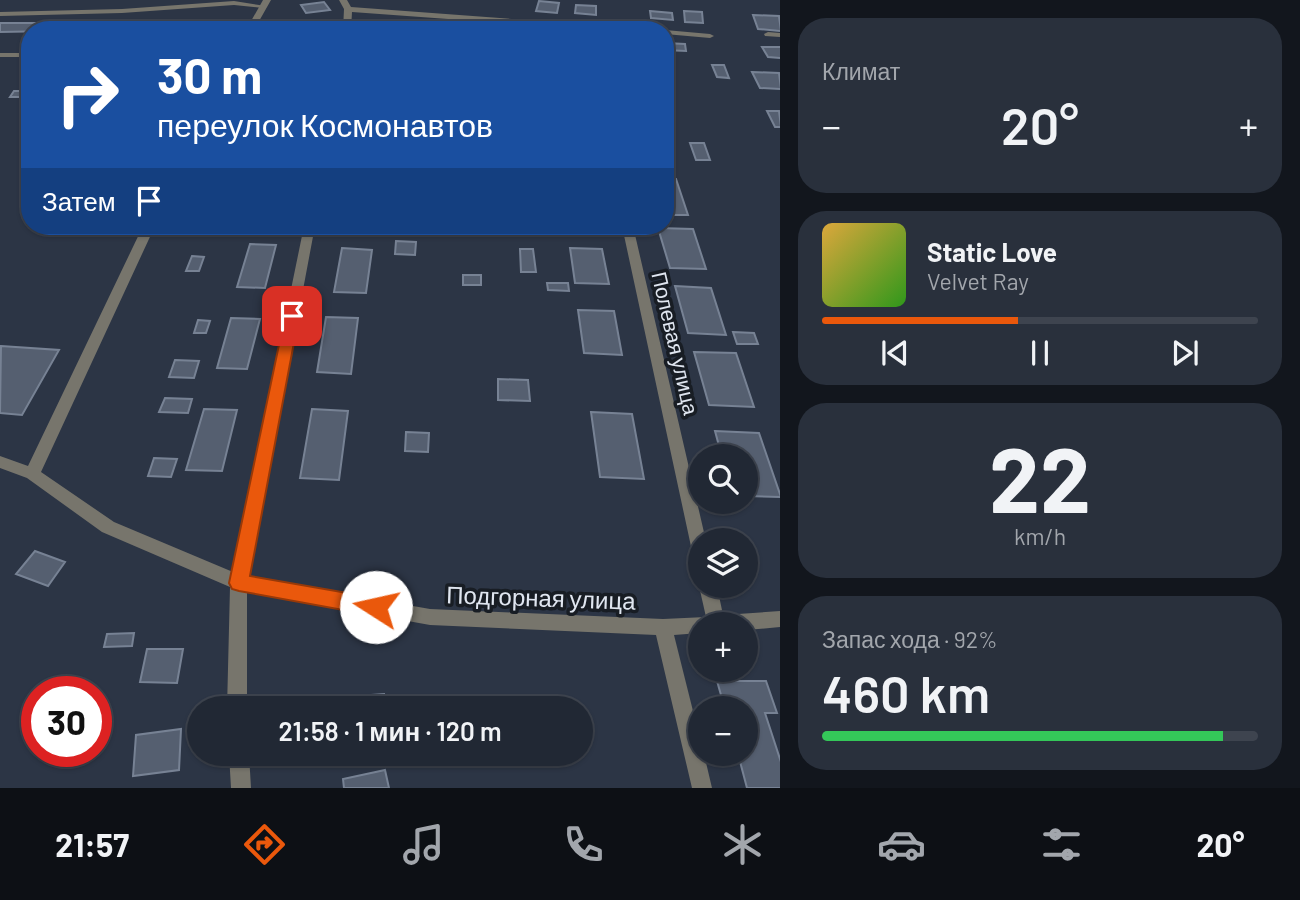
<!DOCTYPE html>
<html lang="ru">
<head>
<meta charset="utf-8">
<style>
	body { margin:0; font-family:Barlow,sans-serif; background:#29303c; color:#f1f3f6; height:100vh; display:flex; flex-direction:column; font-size:26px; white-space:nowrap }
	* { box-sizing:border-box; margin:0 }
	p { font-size:23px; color:#a2a6ac }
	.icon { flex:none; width:38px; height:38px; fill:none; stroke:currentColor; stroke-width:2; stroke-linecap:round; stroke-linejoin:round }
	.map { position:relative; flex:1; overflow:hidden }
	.side { display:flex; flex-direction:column; gap:18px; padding:18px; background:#12161d; width:520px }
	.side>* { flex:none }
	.top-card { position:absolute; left:21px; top:21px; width:653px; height:214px; border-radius:28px; box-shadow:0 2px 5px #0004,0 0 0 2px #3e444f; background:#1a4fa0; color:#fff; overflow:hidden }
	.controls { position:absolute; left:688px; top:444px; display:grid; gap:14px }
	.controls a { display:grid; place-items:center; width:70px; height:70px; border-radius:50%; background:#212834; box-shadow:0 2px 5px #0004,0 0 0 2px #3e444f; font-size:35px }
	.speed { position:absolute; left:21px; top:676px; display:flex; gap:14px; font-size:35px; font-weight:700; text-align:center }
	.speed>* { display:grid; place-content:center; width:91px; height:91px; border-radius:50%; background:#212834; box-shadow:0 2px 5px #0004,0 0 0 2px #3e444f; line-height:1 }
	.speed .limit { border:10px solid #d22; background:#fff; color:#111 }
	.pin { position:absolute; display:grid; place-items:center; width:60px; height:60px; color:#fff; margin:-30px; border-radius:14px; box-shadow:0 4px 10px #0006 }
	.me { position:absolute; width:77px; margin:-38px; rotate:280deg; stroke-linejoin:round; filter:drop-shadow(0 0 5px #0008) }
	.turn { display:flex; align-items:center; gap:24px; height:147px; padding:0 21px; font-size:32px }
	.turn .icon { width:91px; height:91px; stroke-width:2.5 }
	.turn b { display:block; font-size:49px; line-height:60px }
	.then { display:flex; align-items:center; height:66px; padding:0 21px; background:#0003; gap:14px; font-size:26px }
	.big { font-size:52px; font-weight:600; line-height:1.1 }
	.side .tile { flex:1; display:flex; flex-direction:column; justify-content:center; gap:10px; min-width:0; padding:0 24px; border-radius:28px; background:#29303c }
	.side .dial { align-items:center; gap:0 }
	.dial b { font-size:91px; line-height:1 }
	.song { display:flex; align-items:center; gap:21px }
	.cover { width:84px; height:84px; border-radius:10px; background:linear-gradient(135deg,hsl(40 70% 55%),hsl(110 70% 35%)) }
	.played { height:7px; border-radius:4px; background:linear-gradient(90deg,#ea580c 45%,#3e444f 45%) }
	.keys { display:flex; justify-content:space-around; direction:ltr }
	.heat { display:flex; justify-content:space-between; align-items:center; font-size:38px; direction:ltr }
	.charge { height:10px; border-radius:5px; background:linear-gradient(90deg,#34c759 92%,#3e444f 0) }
	.trip { position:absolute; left:187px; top:696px; width:406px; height:70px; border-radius:35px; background:#212834; box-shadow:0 2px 5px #0004,0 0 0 2px #3e444f; font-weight:600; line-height:70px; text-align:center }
	.dock { display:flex; height:112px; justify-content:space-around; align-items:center; background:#0d1015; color:#a2a6ac }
	.dock .icon { width:49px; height:49px }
	.dock .current { color:#ea580c }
	.dock b { font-size:32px; color:#f1f3f6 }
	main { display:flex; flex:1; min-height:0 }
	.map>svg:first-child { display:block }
	.building { fill:#555f70; stroke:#778294; stroke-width:2 }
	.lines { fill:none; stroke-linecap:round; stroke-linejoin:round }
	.lane { fill:#77756c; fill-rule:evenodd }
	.street { fill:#77756c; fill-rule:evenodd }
	.route { fill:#ea580c; stroke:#983908; stroke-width:2 }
	.labels { text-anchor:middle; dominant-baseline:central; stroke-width:7; stroke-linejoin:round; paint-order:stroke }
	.street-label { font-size:21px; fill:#e0e6f0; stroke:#181d24 }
	.near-street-label { font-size:24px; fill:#e0e6f0; stroke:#181d24 }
</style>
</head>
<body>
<main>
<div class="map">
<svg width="781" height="788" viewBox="0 0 781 788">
	<rect width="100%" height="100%" fill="#2c3545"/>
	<path class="building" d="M539,1L559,3L557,13L536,11Z
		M324,2L330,10L306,13L301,5Z
		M576,5L596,6V15L575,13Z
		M650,11L672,13L673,20L651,18Z
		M684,11L702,12L703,23L685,22Z
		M753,15L779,16L781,31L758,29Z
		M306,20H331L330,27L305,28Z
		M0,23H109L105,30L0,32Z
		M665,43L685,44L686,51L665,50Z
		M762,47H781V58L768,57Z
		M712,65H724L729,78L717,77Z
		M752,72L779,73L781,89L760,88Z
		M14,91H30V97H10Z
		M767,111H779L781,127H775Z
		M690,143H704L710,160H696Z
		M665,179H676L688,215H665Z
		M253,226H281L280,231L251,230Z
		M345,226H376L375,234L344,233Z
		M564,226H597V230L565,229Z
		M658,228L693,229L706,269L670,268Z
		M396,241L416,242L415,255L395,254Z
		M250,244L276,245L265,288L237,287Z
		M342,248L372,250L366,293L334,292Z
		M570,248L602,249L609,284L575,283Z
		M520,249H533L536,272H521Z
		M192,256L204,257L199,271H186Z
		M463,275H481V285H463Z
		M547,283H568L569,291L548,290Z
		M675,286L711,288L726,335L688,333Z
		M578,310L614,311L622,355L584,353Z
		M326,317L358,318L351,374L317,372Z
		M231,318L260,319L247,369L217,368Z
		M198,320L210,321L206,333H194Z
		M733,332L754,333L758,344H737Z
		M1,346L59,350L22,415L0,413Z
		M694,352L736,353L754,407L709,405Z
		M175,360L199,361L194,378L169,377Z
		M498,379L528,380L530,401L498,400Z
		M165,398L192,399L188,413L159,412Z
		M204,409L237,410L222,471L186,470Z
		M312,409L348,411L339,480L300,478Z
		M591,412L632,414L644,479L600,477Z
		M715,431L759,433L781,497L746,496V457H722Z
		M406,432L429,433L428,452L405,451Z
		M154,458L177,459L171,477L148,476Z
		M35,551L65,562L48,586L16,574Z
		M134,633L132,646L104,647L107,634Z
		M147,649H183L177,683L140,682Z
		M717,681H766L777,713H765L781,762V788H747L738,754H746V709H725Z
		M384,694L385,709H344V697Z
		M181,729L179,770L133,776L136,735Z
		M385,770L389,788H344L343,779Z"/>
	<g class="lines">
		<path class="lane" d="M234,1L266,6L263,8L234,5L122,13L0,16V12L122,9Z
			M768,32L781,33V37L765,36L764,34Z
			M0,53H30V57H0Z"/>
		<path class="street" d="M263,0H271L254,30H246Z
			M339,0H347L351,7L634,28L638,30H598L352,12L351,30H343L344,9Z
			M664,30H665L710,34L714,36L710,38L665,34Z
			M143,226H155L41,472L114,522L233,572L304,226H315L249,577L430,609L663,619L706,617L699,586L700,585L717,586L723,615L781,611V627L746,630V625H700V633L674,635L700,739V754H704L712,788H692L656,635L430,625L247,592V709H227L230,587L102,532L27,478L0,468V456L28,466Z
			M622,226H633L706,541H700V558L694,556L692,551Z
			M229,754H249L251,788H231Z"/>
	</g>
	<path class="route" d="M292,311L299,316L250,576L376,598L383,601L385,607L383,614L376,616L239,591L232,589L229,583L285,316Z"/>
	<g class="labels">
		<g class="street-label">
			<text transform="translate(676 343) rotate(77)">Полевая улица</text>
		</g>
		<g class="near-street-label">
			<text transform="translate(541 597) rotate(2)">Подгорная улица</text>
		</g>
	</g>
</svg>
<div class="controls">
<a><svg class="icon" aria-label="search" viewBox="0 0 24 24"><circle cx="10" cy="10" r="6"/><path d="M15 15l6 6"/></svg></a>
<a><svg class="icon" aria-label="layers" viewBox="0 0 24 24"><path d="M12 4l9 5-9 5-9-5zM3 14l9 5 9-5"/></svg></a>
<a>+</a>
<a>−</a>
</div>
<div class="speed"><div class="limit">30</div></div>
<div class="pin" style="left:292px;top:316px;background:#d93025"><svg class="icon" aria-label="arrive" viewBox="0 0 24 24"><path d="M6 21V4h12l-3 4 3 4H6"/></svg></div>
<svg class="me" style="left:376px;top:607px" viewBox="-20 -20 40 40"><circle r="19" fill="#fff"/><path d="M0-13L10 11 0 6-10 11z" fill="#ea580c"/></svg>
<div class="trip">21:58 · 1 мин · 120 m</div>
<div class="top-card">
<div class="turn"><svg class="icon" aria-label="right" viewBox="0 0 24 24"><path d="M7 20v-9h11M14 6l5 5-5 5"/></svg><div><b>30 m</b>переулок Космонавтов</div></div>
<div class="then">Затем<svg class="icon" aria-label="arrive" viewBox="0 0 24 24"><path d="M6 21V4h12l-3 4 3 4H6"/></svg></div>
</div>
</div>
<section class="side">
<div class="tile"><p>Климат</p>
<div class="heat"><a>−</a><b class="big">20°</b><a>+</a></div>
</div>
<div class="tile">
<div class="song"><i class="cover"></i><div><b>Static Love</b><p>Velvet Ray</p></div></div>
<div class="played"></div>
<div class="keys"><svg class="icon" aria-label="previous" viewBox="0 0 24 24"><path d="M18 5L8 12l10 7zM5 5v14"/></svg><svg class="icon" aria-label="pause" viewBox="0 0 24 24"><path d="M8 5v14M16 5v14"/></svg><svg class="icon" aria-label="next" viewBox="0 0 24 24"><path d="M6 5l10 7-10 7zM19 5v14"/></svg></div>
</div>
<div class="tile dial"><b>22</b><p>km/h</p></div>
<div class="tile"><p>Запас хода · 92%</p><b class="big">460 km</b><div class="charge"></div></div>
</section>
</main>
<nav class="dock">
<b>21:57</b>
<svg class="icon current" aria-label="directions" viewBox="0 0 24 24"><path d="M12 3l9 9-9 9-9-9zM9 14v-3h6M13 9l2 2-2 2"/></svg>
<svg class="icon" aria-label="music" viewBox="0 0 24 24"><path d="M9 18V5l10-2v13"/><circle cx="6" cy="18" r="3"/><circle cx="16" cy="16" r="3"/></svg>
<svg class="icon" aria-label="phone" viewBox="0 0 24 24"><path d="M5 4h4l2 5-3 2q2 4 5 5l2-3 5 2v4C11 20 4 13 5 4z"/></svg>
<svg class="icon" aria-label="climate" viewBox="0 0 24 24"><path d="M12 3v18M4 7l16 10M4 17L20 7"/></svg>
<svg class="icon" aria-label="car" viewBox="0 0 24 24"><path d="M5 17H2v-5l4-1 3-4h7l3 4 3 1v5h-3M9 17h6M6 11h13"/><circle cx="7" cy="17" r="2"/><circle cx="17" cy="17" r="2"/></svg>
<svg class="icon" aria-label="filters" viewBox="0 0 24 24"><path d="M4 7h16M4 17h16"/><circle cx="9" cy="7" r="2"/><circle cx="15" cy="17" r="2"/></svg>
<b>20°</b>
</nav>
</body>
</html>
